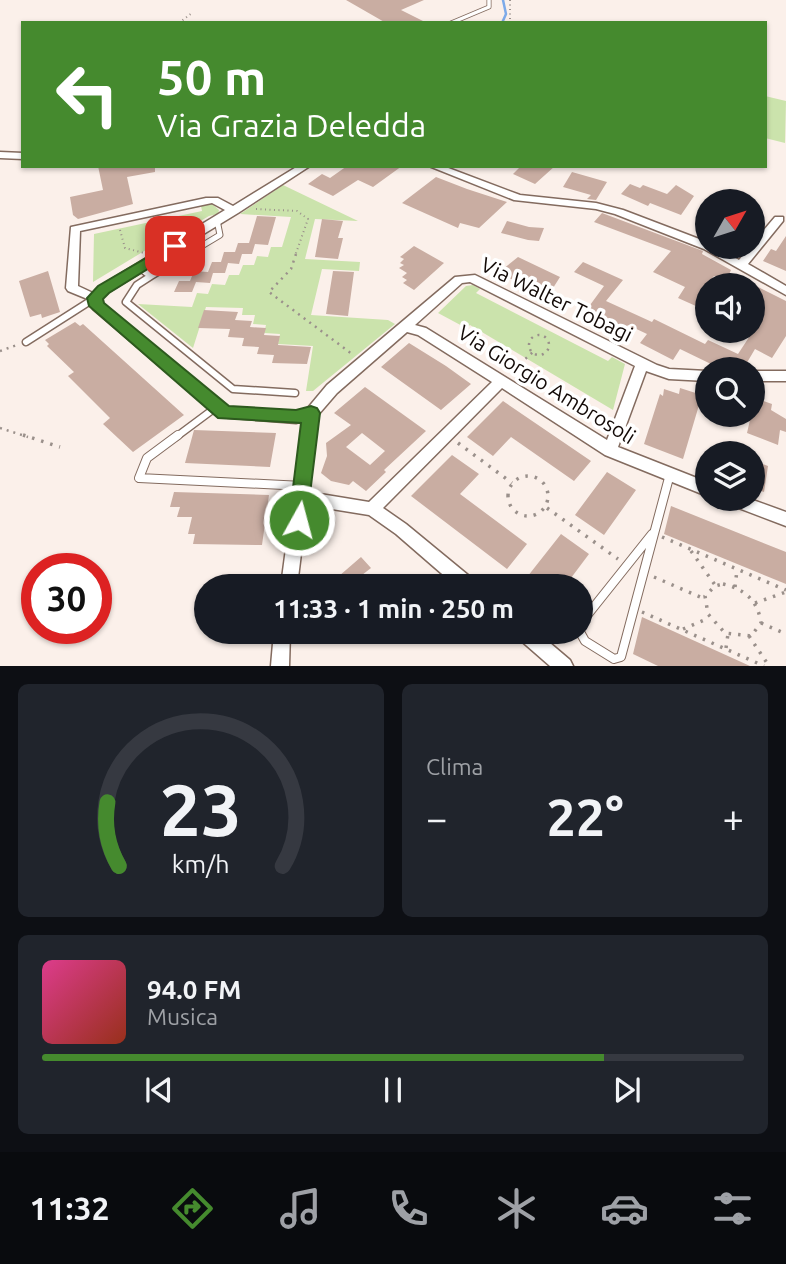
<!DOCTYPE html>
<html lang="it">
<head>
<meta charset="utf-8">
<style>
	body { margin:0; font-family:Ubuntu,sans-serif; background:#20242c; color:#f1f3f6; height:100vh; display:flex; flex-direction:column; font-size:26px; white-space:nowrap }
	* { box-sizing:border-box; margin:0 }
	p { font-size:23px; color:#9ea1a6 }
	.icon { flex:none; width:38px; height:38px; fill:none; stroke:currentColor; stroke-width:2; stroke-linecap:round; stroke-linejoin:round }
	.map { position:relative; height:666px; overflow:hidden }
	.drawer { display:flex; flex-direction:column; gap:18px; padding:18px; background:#0d0f14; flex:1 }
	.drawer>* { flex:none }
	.hud { position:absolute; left:21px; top:21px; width:746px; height:147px; border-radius:0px; box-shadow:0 2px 5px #0004; background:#458a2e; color:#fff; overflow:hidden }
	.needle { width:46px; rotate:51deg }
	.buttons { position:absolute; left:695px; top:189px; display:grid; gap:14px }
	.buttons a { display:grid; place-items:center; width:70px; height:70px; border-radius:50%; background:#171b24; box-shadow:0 2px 5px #0004; font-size:35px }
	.speed { position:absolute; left:21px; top:553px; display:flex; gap:14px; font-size:35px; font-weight:700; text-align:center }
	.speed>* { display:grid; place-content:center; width:91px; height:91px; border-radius:50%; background:#171b24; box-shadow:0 2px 5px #0004; line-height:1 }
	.speed .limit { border:10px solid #d22; background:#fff; color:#111 }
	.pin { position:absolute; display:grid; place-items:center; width:60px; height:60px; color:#fff; margin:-30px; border-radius:14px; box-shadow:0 4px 10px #0006 }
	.me { position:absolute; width:77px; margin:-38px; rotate:7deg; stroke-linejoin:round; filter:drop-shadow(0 0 5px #0008) }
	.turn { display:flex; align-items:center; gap:24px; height:147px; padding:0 21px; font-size:32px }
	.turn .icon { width:91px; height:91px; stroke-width:2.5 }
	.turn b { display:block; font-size:49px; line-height:60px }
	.big { font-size:52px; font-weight:700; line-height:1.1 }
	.drawer .tile { flex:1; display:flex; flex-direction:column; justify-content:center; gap:10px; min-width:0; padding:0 24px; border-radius:10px; background:#20242c }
	.drawer .dial { align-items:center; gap:0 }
	.dial svg { height:182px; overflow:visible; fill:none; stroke:#363941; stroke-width:7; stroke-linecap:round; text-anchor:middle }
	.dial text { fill:#f1f3f6; stroke:none }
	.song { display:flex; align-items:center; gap:21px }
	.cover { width:84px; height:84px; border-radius:10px; background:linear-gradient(135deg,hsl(330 70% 55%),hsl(10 70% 35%)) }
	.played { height:7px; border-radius:4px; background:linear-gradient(90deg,#458a2e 80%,#363941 80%) }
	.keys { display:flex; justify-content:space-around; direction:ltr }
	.heat { display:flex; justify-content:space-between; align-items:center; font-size:38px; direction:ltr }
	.drawer .tiles { flex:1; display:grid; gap:18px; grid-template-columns:1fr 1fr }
	.tile:last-child { grid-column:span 2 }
	.trip { position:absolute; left:194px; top:574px; width:399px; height:70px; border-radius:35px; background:#171b24; box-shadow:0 2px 5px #0004; font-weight:700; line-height:70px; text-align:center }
	.menu { display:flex; height:112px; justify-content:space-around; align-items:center; background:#090b0e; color:#9ea1a6 }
	.menu .icon { width:49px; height:49px }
	.menu .on { color:#458a2e }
	.menu b { font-size:32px; color:#f1f3f6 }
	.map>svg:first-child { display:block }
	.green { fill:#cbe3ac }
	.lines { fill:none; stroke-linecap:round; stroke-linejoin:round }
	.stream { stroke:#7daae9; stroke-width:2.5 }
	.building { fill:#c9ada2; fill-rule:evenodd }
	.lane-far3-casing { stroke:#836b5f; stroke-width:5 }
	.lane-far2-casing { stroke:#836b5f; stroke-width:7 }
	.lane-far1-casing { stroke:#836b5f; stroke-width:9 }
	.lane-casing { stroke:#836b5f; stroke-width:10 }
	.street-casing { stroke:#836b5f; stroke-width:3 }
	.path-far2 { stroke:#9a908b; stroke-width:2; stroke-dasharray:1 3.5; stroke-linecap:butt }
	.path-far1 { stroke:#9a908b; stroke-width:2.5; stroke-dasharray:2 5; stroke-linecap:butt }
	.path { stroke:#9a908b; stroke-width:3.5; stroke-dasharray:2.5 7; stroke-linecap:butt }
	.lane-far3 { stroke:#fff; stroke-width:3.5 }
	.lane-far2 { stroke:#fff; stroke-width:5 }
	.lane-far1 { stroke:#fff; stroke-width:6 }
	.lane { stroke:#fff; stroke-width:8 }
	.street { fill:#fff; fill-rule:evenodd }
	.route { fill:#458a2e; stroke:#2d5a1e; stroke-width:2 }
	.labels { text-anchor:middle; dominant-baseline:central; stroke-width:7; stroke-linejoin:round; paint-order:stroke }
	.street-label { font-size:21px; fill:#120906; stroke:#fff }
</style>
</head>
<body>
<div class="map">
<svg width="786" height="666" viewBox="0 0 786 666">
	<rect width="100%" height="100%" fill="#fbf0ea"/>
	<path class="green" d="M765,96L786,101L785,143L765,138Z
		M283,185L358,221L315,219L305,259L360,262L359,271L322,269L311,315L388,320L395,324L313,391H306L313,346L278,344L280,334L264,333L266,325L253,324L255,315H242L243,308L206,307L193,348L138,304L192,307L197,293L208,294L212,284L225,285L229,275H239L243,265H254L257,256L268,257L271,247H282L291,217L240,214Z
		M212,204L219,210L218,214L209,216L192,226L189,224L93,282L94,234L202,211L201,206Z
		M473,285L480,289L476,293L608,361L612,357L625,364L613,410L470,325L466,328L438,313L466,286Z"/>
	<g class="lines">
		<path class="stream" d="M502,23L506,14L503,0"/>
	</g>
	<path class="building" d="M346,0H424L401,10L427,23H386Z
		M98,166H155V172L127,177L133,204L78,219L73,215L70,197L103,190Z
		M347,166H402L373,187L358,180L333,196L308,184L322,174L330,178Z
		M521,166H555L535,184L513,174Z
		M572,172L607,182L596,200L587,199L591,195L563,187Z
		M436,177L467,189L507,202L479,228L460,223L458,228L402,203Z
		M630,184L640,188L643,185L667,194L676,185L694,196L681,215L650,203L648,206L621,194Z
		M602,213L703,251L702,254L731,270L726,281L714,276L707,285V311L678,298L685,287L653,272L671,251L594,222Z
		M257,216L276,217L268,245L255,244L252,254H242L239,264L228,263L225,273H213L210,283L196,282L192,292H174L179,281H190L194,271L208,272L212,262H221L224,252H235L238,243H249Z
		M322,219L343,221L338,238H343L338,259L315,257Z
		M507,221L529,227L544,228L539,241L528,240L501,233Z
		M786,236V271L763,261L771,249L776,251Z
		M414,246L444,263L414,290L403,283L407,280L402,277L407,273L399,268L404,265L400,263L404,259L400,257Z
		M518,257L560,277L548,296L498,273Z
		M583,262L623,280L606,301L652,322L654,319L705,344L708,340L738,354L761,319L754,316L759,309L752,308V284L786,301V336L772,358L755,349L745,366L736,362L733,368L715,362L713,365L680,349L673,360L640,343L647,334L628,325L620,335L582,316L604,286L574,272Z
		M48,271L60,312L42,318L41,314L30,317L19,281Z
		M333,271L354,272L348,316L326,314Z
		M204,310L238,312L235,320L252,321L250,327L266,328L264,335L280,336L278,345L311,347L307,364L272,363L274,355L257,354L259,347L242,346L244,338L228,337L230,329L198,328Z
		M75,322L80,326L83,324L184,415L133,452L103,424L110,418L68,376L74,372L47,346L49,344L45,340Z
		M409,343L446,366L471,384L441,410L381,367Z
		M365,387L426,431L384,470L386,472L366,491L353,481L349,485L331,481L321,473L327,456L326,443L351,425L334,413ZM362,433L385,451L370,465L346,447Z
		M680,388L702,395L683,459L644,444L660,394L663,396L664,389L679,394Z
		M755,398L772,404L771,410L786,419V432L780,430L778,445L747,433Z
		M503,401L591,461L574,481L511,437L493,456L467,437Z
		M194,430L276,433L270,467L185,463Z
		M452,455L479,474L460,494L527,544L507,569L411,496Z
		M752,460L768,466L764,492L752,488Z
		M607,472L636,490L604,535L575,515Z
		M174,492L269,495L262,545L193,544L195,534H188L192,517H177L180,507H170Z
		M671,506L786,552V584L664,534Z
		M561,534L589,554L565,586H520Z
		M361,557L371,568L348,586L339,576Z
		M642,617L750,666H658L633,654Z"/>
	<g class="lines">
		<defs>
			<path id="lane-far3" d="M451,23L489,7V0"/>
			<path id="lane-far2" d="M185,256L220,235L217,220"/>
			<path id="lane-far1" d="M139,267L151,276L188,254
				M151,276L137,285L126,302L233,389L295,393
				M26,342L95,298
				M176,437L215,408"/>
			<path id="lane" d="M178,435L147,458L139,478L303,486
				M581,623L652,534
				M580,632L585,641L614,659L621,657L670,474"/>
			<path id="street" d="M0,152L23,153V159L0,158Z
				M298,166H310L238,213L107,293L101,299L102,304L228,408L296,411L307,409L327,385L455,277L475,275L657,365L669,369L707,371V381L669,379L646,371L618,447L707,482V496L605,455L502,388L383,508L406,524L474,580L476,586H456L396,534L369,515L307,505L297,586H281L303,421L296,423L220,417L93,309L90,300L68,291L66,288L71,227L206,198H218L233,206ZM212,203L225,210L99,287L93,293L78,286L80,231ZM470,282L635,366L607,440L426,328L415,325L462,283ZM407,332L418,335L492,382L369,502L308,492L318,415L337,393Z
				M429,166H443L520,195L596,203L623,210L707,242V247H716L739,260L750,247H752V244L775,217H783V221L748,264L786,286V295L704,249L615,214L596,209L514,200Z
				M752,371H786V381H752Z
				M726,499H750L786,512V526L728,504Z
				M274,632H290L289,666H271Z
				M516,632H537L570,660L573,666H550L518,638Z"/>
		</defs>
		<use href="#lane-far3" class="lane-far3-casing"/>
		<use href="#lane-far2" class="lane-far2-casing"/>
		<use href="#lane-far1" class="lane-far1-casing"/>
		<use href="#lane" class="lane-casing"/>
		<use href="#street" class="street-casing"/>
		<path class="path-far2" d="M510,0V23
			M179,23L192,13
			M256,209L297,211L308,219L295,256
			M120,230L125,248L144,253"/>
		<path class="path-far1" d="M296,254L291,269L269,292L352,354
			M529 345a10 10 0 1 1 20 0a10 10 0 1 1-20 0Z
			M0,351L17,345
			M515,368L533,352
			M0,428L28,437"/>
		<path class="path" d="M23,435L60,447
			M458,443L512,483
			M508 496a20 20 0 1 1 40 0a20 20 0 1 1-40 0Z
			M547,508L618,559
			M662,537L786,590
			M691,551L715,585
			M654,577L705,599
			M723,584C745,589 758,601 761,623L751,636L725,633L708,614L705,596L715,586Z
			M735,587L737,570
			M755,603L786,592
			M642,612L764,666
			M761,623L786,634
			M683,629L709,618
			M749,636L769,666
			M726,648L728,634"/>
		<use href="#lane-far3" class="lane-far3"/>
		<use href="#lane-far2" class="lane-far2"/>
		<use href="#lane-far1" class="lane-far1"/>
		<use href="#lane" class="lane"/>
		<use href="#street" class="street"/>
	</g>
	<path class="route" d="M175,241L182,246L180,249L109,293L103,299L104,303L229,406L296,410L311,406L317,408L320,413L306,526L299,529L292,526L289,520L301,423L218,418L89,306L87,298L98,286Z"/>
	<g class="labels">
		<g class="street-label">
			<text transform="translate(557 299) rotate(26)">Via Walter Tobagi</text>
			<text transform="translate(547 384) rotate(32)">Via Giorgio Ambrosoli</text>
		</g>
	</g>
</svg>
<div class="buttons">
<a><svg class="needle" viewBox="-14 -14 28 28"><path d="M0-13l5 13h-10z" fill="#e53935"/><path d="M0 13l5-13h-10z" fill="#9ea1a6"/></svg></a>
<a><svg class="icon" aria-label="sound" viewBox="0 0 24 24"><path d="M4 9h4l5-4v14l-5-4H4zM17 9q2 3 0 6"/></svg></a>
<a><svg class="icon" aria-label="search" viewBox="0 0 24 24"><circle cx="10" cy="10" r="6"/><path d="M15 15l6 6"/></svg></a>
<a><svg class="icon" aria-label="layers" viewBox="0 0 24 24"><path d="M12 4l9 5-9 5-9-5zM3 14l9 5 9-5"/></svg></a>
</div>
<div class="speed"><div class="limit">30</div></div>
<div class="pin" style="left:175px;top:246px;background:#d93025"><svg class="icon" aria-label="arrive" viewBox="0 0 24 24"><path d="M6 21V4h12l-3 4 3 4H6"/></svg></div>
<svg class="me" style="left:299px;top:520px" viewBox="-20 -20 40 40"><circle r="17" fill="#458a2e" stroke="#fff" stroke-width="3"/><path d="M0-11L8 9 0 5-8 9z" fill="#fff"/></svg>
<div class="trip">11:33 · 1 min · 250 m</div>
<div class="hud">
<div class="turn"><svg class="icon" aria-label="left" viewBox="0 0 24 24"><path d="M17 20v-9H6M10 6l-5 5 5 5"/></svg><div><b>50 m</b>Via Grazia Deledda</div></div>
</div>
</div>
<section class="drawer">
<div class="tiles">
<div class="tile dial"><svg viewBox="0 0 100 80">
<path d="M14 69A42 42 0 1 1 86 69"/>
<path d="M14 69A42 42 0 0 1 9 41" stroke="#458a2e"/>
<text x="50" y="56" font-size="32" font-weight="700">23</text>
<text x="50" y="72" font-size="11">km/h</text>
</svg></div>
<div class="tile"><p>Clima</p>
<div class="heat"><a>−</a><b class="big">22°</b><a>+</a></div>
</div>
<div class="tile">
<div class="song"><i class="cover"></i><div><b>94.0 FM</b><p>Musica</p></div></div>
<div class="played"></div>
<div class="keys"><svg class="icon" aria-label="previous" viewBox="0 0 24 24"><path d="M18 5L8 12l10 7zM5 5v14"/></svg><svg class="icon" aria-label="pause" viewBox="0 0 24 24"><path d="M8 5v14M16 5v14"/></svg><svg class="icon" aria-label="next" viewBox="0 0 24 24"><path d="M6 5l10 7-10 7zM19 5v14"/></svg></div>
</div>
</div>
</section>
<nav class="menu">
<b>11:32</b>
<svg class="icon on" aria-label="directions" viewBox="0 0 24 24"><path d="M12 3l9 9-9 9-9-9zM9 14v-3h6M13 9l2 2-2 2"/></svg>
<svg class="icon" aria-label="music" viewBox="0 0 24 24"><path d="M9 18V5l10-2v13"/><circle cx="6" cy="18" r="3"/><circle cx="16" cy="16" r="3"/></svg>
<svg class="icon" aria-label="phone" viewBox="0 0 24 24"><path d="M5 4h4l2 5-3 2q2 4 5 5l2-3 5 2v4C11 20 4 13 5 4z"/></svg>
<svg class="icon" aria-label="climate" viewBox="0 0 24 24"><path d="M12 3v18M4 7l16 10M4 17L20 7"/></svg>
<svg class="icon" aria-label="car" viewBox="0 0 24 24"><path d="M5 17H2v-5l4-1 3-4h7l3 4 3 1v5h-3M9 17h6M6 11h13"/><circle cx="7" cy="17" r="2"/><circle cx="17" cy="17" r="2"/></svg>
<svg class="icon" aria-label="filters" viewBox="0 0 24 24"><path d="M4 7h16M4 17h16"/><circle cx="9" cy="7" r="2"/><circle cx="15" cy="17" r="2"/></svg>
</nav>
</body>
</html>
